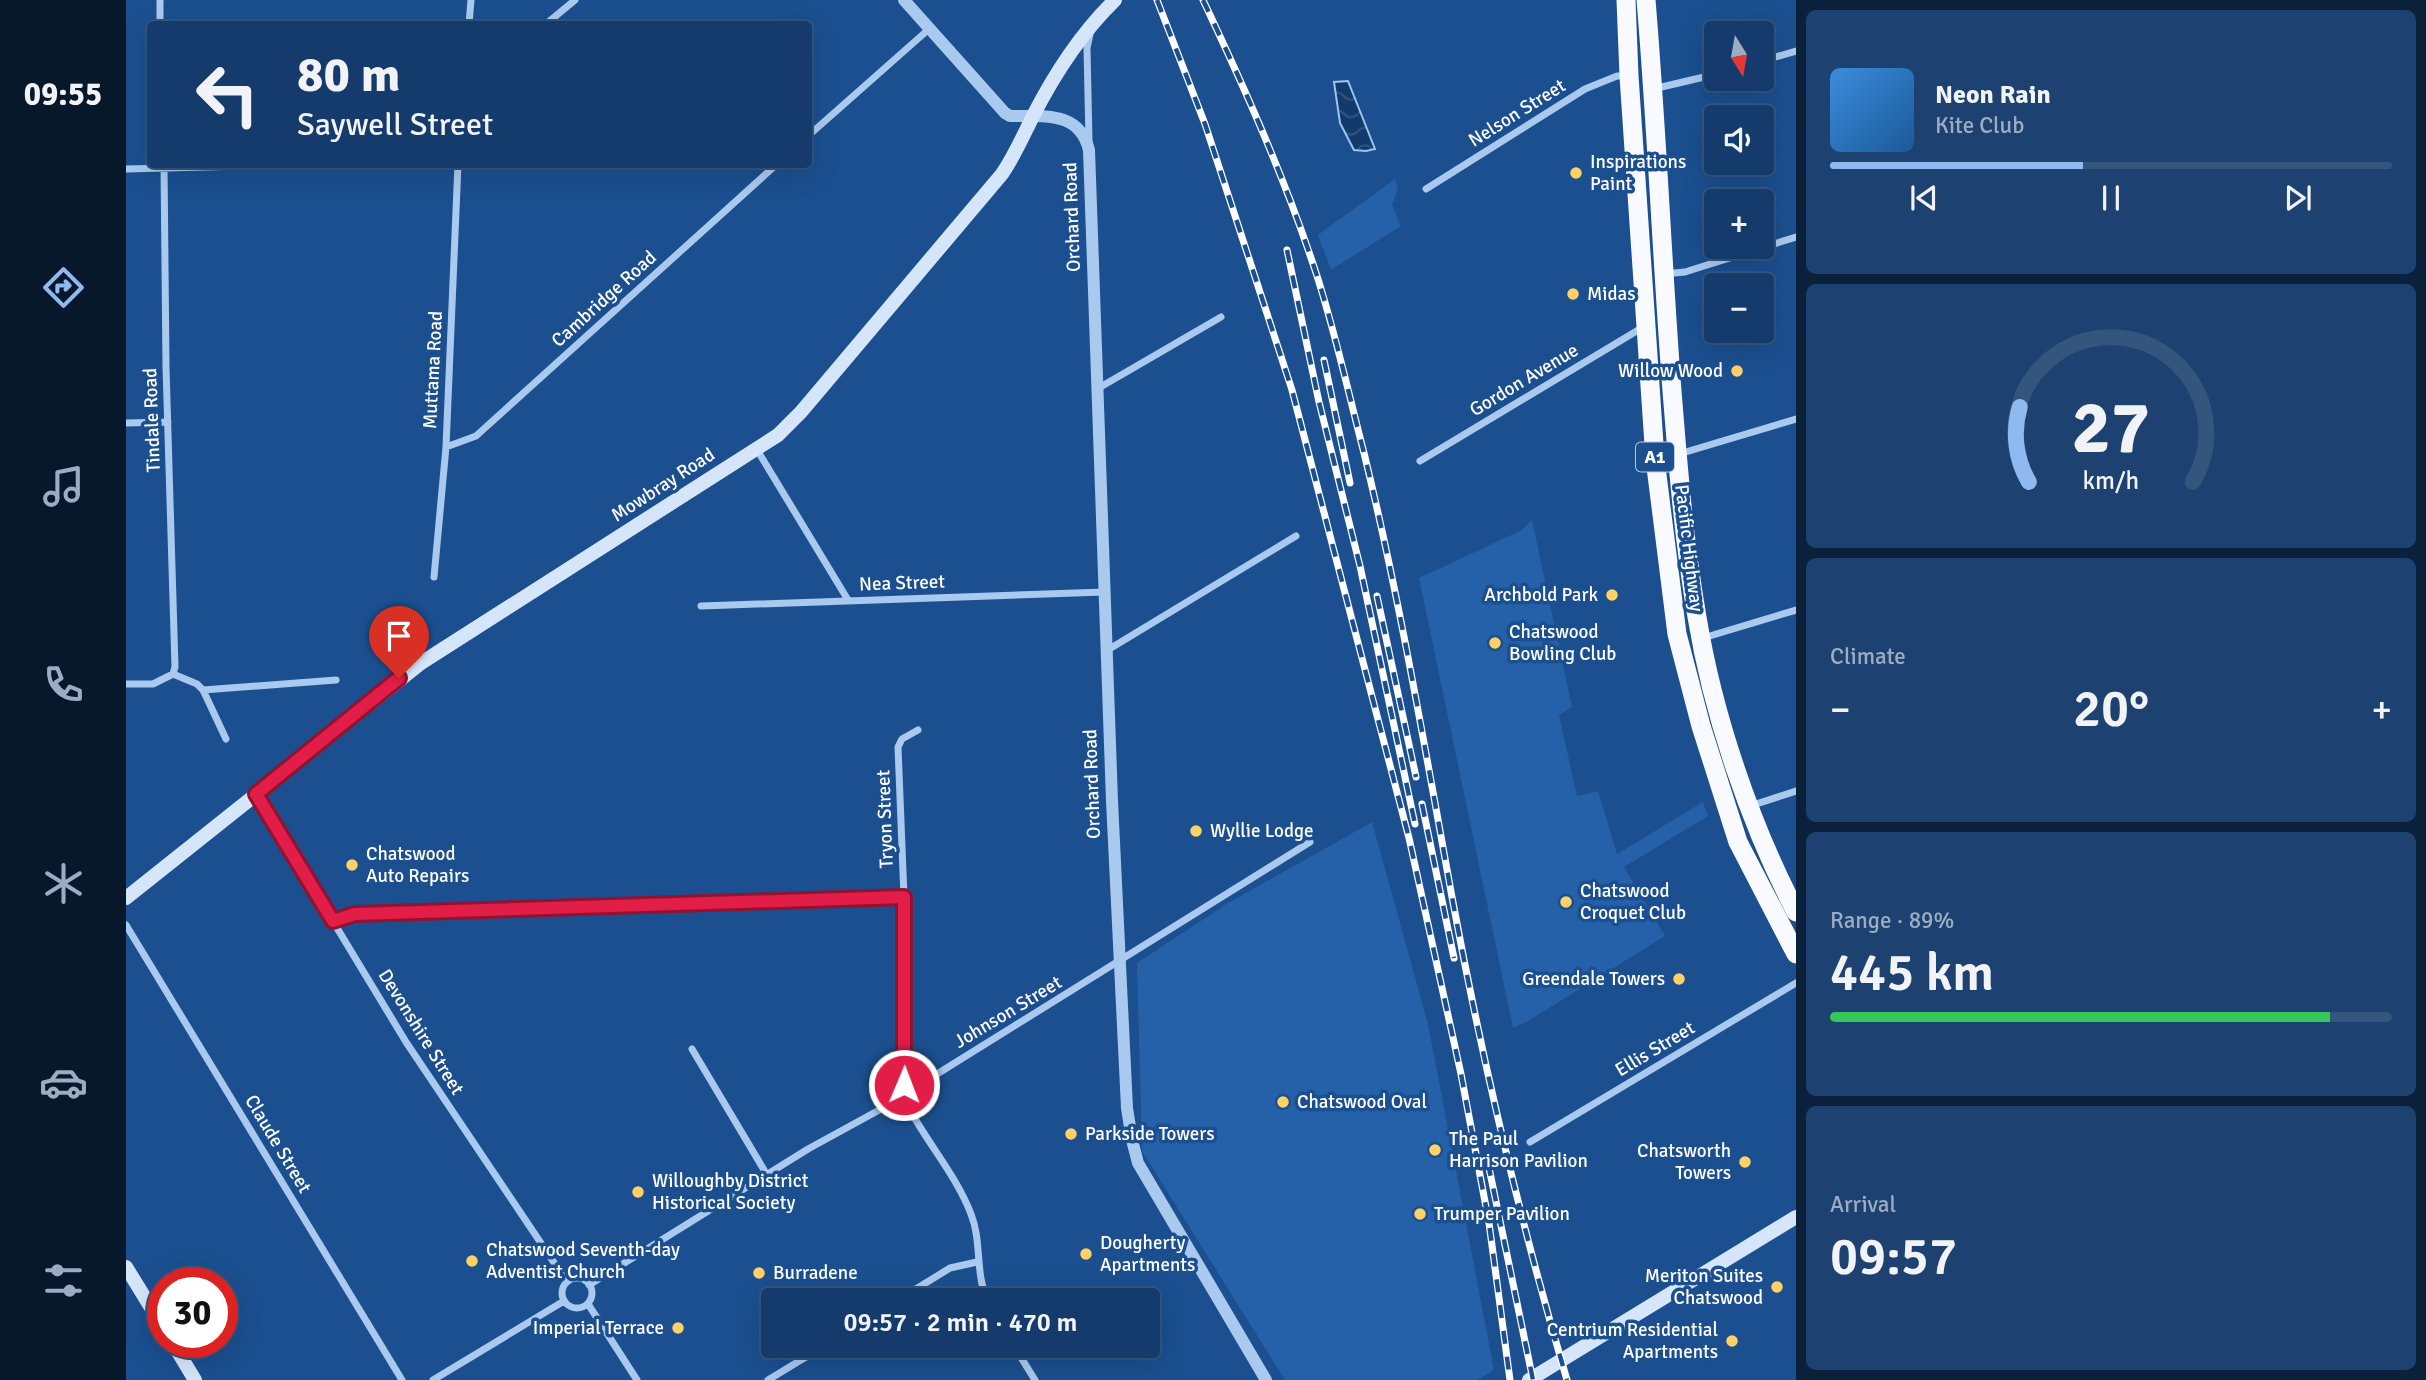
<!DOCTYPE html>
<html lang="en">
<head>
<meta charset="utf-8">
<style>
	body { margin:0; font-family:Signika,sans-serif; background:#1d4271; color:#f1f3f6; height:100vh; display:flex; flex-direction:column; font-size:26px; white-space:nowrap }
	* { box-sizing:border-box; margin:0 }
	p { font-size:23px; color:#9dadc1 }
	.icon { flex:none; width:38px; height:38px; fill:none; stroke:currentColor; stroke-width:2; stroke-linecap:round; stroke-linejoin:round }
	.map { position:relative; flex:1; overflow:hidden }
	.sheet { display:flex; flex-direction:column; gap:10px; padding:10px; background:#0b203b; width:630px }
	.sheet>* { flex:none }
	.top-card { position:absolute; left:21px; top:21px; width:665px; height:147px; border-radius:7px; box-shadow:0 7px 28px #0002,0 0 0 2px #33557e; background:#143b6b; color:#f1f3f6; overflow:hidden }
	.needle { width:46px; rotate:169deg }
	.buttons { position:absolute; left:1578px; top:21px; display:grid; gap:14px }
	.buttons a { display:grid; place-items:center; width:70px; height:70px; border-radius:7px; background:#143b6b; box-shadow:0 7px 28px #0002,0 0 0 2px #33557e; font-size:35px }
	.speed { position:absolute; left:21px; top:1267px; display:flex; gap:14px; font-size:35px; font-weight:700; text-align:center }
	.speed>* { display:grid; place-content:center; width:91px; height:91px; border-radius:50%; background:#143b6b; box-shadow:0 7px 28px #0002,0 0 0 2px #33557e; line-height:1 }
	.speed .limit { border:10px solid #d22; background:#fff; color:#111 }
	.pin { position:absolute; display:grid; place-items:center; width:60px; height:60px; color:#fff; margin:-72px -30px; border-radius:50% 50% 50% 0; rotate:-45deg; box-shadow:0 0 7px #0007 }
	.pin .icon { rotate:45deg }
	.me { position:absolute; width:77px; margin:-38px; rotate:1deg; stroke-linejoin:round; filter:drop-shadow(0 0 5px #0008) }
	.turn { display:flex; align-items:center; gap:24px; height:147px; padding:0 35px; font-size:32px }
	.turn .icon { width:91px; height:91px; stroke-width:2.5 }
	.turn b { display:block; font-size:49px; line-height:60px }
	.big { font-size:52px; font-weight:600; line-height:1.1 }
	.sheet .card { flex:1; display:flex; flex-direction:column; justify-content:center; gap:10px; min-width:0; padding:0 24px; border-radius:10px; background:#1d4271 }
	.sheet .dial { align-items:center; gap:0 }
	.dial svg { height:182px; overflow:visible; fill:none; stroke:#33557e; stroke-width:7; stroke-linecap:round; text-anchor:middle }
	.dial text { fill:#f1f3f6; stroke:none }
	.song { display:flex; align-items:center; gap:21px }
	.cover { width:84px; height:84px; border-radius:10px; background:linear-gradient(135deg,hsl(210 70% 55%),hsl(210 70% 35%)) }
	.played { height:7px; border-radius:4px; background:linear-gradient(90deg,#90b9f0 45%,#33557e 45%) }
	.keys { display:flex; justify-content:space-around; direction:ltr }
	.heat { display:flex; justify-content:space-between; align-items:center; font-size:38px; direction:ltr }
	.charge { height:10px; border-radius:5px; background:linear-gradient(90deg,#34c759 89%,#33557e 0) }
	.trip { position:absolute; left:635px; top:1288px; width:399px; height:70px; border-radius:7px; background:#143b6b; box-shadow:0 7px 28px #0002,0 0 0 2px #33557e; font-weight:600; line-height:70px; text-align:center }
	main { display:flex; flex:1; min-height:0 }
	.tabs { display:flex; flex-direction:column; width:126px; justify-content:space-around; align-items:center; background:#08182b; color:#9dadc1 }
	.tabs .icon { width:49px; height:49px }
	.tabs .active { color:#90b9f0 }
	.tabs b { font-size:32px; color:#f1f3f6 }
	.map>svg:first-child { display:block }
	.green { fill:#2461a8 }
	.water { fill:url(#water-waves); stroke:#9cc4f0; stroke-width:2 }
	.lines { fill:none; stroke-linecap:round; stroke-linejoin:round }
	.minor { stroke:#a9c9ee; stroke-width:7 }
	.tertiary { stroke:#a9c9ee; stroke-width:12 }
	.secondary { stroke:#d6e6fa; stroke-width:14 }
	.trunk { stroke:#f8faff; stroke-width:19 }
	.rail-casing { stroke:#fff; stroke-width:7 }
	.rail { stroke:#1b4f8f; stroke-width:4.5; stroke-dasharray:13; stroke-linecap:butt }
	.route-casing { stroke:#92132f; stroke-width:18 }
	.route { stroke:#e11d48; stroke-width:12 }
	.poi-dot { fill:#ffd166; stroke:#1b4f8f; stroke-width:2.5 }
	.labels { text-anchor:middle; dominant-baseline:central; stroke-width:7; stroke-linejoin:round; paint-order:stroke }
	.shield { fill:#1b4f8f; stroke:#bbcadd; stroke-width:2 }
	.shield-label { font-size:18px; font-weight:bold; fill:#fff }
	.street-label { font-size:19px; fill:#fff; stroke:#1b4f8f }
	.poi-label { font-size:19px; fill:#fff; stroke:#1b4f8f; text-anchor:start }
</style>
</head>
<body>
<main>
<nav class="tabs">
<b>09:55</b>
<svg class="icon active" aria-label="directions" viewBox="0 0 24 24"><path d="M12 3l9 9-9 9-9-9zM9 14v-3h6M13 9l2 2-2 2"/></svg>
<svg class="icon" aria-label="music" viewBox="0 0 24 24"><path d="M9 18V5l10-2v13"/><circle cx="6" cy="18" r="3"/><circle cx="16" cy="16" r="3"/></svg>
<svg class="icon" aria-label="phone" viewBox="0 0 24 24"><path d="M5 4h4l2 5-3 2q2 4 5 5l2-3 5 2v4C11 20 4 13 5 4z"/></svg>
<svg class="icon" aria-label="climate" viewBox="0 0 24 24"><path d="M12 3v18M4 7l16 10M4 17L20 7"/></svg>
<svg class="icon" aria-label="car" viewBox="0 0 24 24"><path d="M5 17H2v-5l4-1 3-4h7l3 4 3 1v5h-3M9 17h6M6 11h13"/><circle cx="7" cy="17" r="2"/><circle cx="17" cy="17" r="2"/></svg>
<svg class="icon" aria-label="filters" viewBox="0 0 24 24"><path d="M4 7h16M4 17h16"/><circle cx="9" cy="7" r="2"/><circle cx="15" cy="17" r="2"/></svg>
</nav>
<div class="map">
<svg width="1670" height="1380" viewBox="0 0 1670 1380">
	<defs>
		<pattern id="water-waves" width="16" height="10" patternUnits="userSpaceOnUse" patternTransform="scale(1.75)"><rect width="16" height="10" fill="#123a6d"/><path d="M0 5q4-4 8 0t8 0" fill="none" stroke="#365883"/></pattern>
	</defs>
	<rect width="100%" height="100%" fill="#1b4f8f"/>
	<path class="green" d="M1269,179L1272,189L1266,205L1275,226L1205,270L1192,235Z
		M1406,520L1446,707L1433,715L1451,796L1472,791L1491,854L1577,802L1582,816L1498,867L1539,936L1402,1021L1387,1028L1293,578L1396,530Z
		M1246,822L1302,1024L1368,1370L1351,1380H1159L1016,1151L1011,963L1102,903Z"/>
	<path class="water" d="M1222,81L1249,149L1240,151L1228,150L1214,123L1208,82Z"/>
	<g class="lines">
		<path class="minor" d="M34,0V24
			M343,24L345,0
			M420,24L449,0
			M1636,61L1670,51
			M1527,89L1591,74
			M682,136L803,29
			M963,141L961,48L964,34
			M38,164L40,367L49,667L47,674
			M0,169L206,164
			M1300,189L1459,89L1491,76H1502
			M1538,274L1559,272L1670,237
			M971,389L1095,317
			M0,423L42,422
			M320,447L350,436L651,164
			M630,448L722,600
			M1553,454L1670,419
			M1294,461L1519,326
			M308,577L320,447L332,164
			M575,606L979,592
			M1577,638L1670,610
			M980,651L1170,536
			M0,684H27L47,674L71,684L77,690L100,739
			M77,690L210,680
			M130,794L280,1042L441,1282
			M1624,806L1670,791
			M207,921L229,914L778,897
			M0,925L276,1380
			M566,1049L641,1175
			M778,1085V897L772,747L776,739L792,730
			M765 1098a13 13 0 1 1 26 0a13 13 0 1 1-26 0Z
			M787,1089L1184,842
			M784,1110C803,1145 831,1177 845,1214C856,1242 849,1272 861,1300
			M1404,1142L1670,983
			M436 1293a15 15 0 1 1 30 0a15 15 0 1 1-30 0Z
			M463,1285L682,1149L766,1103
			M772,1300L824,1268L851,1262
			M462,1304L511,1380
			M888,1346L909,1380
			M307,1380L438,1301
			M642,1380L698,1346"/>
		<path class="tertiary" d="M778,0L879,113L884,116C917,117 953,110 963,150L986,801L1001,1108L1006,1140L1012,1163L1140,1380"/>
		<path class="secondary" d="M0,898L295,663L652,435L675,412L876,174C889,155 897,136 907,116C929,73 955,33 989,0
			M0,1267L37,1327
			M46,1342L69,1380
			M1403,1380L1670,1217"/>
		<path class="trunk" d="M1500,0L1503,76L1529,459L1551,634L1575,726L1612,842L1670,954
			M1520,0C1531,130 1536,261 1546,391C1552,466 1558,542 1571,617C1587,715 1624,824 1670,912"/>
		<defs>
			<path id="rail" d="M1031,0L1079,124L1166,390L1283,838L1335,1074L1363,1223L1384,1380
				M1077,0C1120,91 1161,183 1192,279C1210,336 1223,395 1238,453C1274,600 1299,749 1326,897C1356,1060 1394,1221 1441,1380
				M1161,250L1193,402L1234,566L1289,824
				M1198,360L1224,483
				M1251,596L1290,777
				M1296,804L1328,958
				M1362,1163L1407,1380"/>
		</defs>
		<use href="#rail" class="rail-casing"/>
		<use href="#rail" class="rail"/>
	</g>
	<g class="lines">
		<defs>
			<path id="route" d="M273,678L130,794L207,921L229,914L778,897V1085"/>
		</defs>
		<use href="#route" class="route-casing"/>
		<use href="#route" class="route"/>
	</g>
	<g class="poi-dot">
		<circle cx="1450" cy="173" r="7"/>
		<circle cx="1447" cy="294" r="7"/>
		<circle cx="1611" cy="371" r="7"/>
		<circle cx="1486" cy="595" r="7"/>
		<circle cx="1369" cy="643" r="7"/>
		<circle cx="1070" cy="831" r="7"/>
		<circle cx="226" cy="865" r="7"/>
		<circle cx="1440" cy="902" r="7"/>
		<circle cx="1553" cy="979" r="7"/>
		<circle cx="1157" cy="1102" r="7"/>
		<circle cx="945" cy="1134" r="7"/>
		<circle cx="1309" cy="1150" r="7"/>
		<circle cx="1619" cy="1162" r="7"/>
		<circle cx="512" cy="1192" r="7"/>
		<circle cx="1294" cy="1214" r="7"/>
		<circle cx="960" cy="1254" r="7"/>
		<circle cx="346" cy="1261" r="7"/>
		<circle cx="633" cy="1273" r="7"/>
		<circle cx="1651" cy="1287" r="7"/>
		<circle cx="552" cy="1328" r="7"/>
		<circle cx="1606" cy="1341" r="7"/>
	</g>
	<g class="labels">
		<rect class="shield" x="1510" y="442.5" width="38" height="29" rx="5"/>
		<g class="shield-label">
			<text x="1529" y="457">A1</text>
		</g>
		<g class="street-label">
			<text transform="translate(1391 113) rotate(-32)">Nelson Street</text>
			<text transform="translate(946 217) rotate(-92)">Orchard Road</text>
			<text transform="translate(478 299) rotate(-42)">Cambridge Road</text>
			<text transform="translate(307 370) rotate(-87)">Muttama Road</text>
			<text transform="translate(1398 380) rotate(-31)">Gordon Avenue</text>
			<text transform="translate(26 420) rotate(-92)">Tindale Road</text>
			<text transform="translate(537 485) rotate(-33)">Mowbray Road</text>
			<text transform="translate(1563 548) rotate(83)">Pacific Highway</text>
			<text transform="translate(776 583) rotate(-2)">Nea Street</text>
			<text transform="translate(966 784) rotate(-92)">Orchard Road</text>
			<text transform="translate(759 819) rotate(-92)">Tryon Street</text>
			<text transform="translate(882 1012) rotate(-31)">Johnson Street</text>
			<text transform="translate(295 1032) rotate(58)">Devonshire Street</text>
			<text transform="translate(1529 1049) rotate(-31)">Ellis Street</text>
			<text transform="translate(152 1144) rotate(59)">Claude Street</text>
		</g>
		<g class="poi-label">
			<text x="1464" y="162">Inspirations<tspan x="1464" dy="22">Paint</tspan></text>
			<text x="1461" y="294">Midas</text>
			<text x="1597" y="371" text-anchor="end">Willow Wood</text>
			<text x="1472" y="595" text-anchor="end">Archbold Park</text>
			<text x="1383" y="632">Chatswood<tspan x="1383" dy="22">Bowling Club</tspan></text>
			<text x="1084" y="831">Wyllie Lodge</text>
			<text x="240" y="854">Chatswood<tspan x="240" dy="22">Auto Repairs</tspan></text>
			<text x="1454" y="891">Chatswood<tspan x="1454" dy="22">Croquet Club</tspan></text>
			<text x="1539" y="979" text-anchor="end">Greendale Towers</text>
			<text x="1171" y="1102">Chatswood Oval</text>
			<text x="959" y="1134">Parkside Towers</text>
			<text x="1323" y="1139">The Paul<tspan x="1323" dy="22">Harrison Pavilion</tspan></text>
			<text x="1605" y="1151" text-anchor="end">Chatsworth<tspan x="1605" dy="22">Towers</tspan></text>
			<text x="526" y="1181">Willoughby District<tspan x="526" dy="22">Historical Society</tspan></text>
			<text x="1308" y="1214">Trumper Pavilion</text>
			<text x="974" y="1243">Dougherty<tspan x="974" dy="22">Apartments</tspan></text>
			<text x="360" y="1250">Chatswood Seventh-day<tspan x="360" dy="22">Adventist Church</tspan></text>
			<text x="647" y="1273">Burradene</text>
			<text x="1637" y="1276" text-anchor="end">Meriton Suites<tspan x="1637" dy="22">Chatswood</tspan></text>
			<text x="538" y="1328" text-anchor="end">Imperial Terrace</text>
			<text x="1592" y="1330" text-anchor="end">Centrium Residential<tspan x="1592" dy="22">Apartments</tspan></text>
		</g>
	</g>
</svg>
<div class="buttons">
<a><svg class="needle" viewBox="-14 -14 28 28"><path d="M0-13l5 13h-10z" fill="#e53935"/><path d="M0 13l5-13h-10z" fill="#9dadc1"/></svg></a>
<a><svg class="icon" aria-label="sound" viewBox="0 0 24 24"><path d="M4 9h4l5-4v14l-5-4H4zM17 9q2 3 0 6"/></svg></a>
<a>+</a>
<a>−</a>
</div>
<div class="speed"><div class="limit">30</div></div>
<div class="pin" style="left:273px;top:678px;background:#d93025"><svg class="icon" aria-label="arrive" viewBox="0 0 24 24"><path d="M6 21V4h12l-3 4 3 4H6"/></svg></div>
<svg class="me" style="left:778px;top:1085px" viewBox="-20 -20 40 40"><circle r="17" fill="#e11d48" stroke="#fff" stroke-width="3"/><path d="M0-11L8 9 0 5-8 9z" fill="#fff"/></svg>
<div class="trip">09:57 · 2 min · 470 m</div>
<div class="top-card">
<div class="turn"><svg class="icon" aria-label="left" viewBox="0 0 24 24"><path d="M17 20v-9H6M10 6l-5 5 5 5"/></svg><div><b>80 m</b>Saywell Street</div></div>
</div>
</div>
<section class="sheet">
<div class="card">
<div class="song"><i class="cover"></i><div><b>Neon Rain</b><p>Kite Club</p></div></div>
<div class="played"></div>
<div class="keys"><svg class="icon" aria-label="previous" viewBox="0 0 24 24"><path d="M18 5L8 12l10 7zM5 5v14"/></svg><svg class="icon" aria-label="pause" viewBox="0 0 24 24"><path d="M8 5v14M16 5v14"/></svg><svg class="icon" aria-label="next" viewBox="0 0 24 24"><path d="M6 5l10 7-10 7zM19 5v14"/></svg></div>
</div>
<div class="card dial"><svg viewBox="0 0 100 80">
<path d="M14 69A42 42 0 1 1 86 69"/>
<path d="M14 69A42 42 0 0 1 10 36" stroke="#90b9f0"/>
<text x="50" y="56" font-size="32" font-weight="700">27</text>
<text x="50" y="72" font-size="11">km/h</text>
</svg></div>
<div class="card"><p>Climate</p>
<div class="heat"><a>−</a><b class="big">20°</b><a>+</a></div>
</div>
<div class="card"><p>Range · 89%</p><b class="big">445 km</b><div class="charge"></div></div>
<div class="card"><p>Arrival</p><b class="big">09:57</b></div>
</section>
</main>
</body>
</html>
